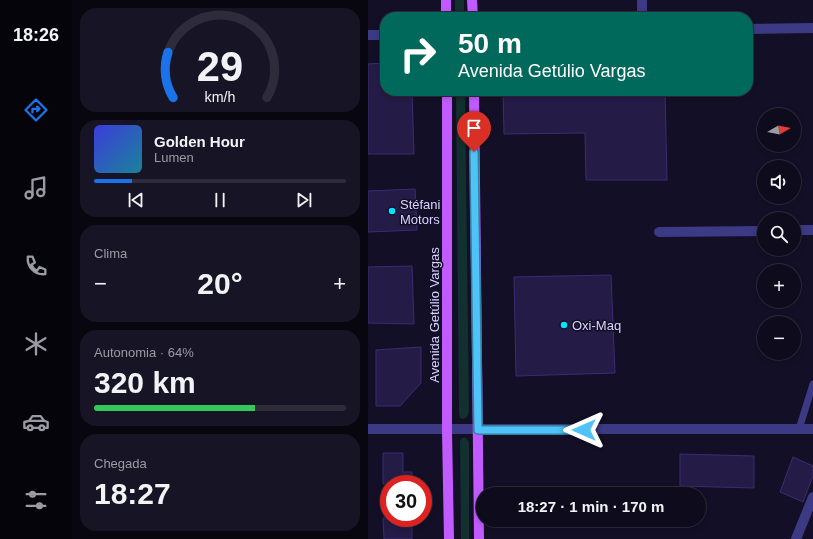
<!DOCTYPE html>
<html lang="pt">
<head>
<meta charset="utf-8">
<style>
	body { margin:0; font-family:Helvetica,sans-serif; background:#171425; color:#f1f3f6; height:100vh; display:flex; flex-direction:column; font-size:15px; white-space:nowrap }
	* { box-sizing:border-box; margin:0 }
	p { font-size:13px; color:#9b9ba3 }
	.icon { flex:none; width:22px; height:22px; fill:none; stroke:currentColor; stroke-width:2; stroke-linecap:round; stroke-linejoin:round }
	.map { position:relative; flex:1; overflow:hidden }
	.sheet { display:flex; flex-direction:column; gap:8px; padding:8px; background:#08060f; width:296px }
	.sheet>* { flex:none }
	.top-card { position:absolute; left:12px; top:12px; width:373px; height:84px; border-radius:16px; box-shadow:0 2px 6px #0003,0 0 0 1px #2e2b3b; background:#00695c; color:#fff; overflow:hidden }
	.needle { width:26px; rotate:81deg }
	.tools { position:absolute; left:389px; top:108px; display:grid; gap:8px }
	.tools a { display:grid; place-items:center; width:44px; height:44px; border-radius:50%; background:#0e0b1c; box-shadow:0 2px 6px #0003,0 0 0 1px #2e2b3b; font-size:20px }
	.speed { position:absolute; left:12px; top:475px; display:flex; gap:8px; font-size:20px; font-weight:700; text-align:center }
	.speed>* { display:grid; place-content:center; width:52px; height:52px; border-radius:50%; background:#0e0b1c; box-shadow:0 2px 6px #0003,0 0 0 1px #2e2b3b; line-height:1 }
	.speed .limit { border:6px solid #d22; background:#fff; color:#111 }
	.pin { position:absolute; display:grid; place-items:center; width:34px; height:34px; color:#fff; margin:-41px -17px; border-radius:50% 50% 50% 0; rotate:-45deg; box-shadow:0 0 4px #0007 }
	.pin .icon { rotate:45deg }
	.me { position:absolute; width:44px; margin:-22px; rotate:270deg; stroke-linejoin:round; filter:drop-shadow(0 0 3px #0008) }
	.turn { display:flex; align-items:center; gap:14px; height:84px; padding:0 12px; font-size:18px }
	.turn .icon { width:52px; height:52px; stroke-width:2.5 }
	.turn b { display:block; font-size:28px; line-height:34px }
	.big { font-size:30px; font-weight:700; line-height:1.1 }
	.sheet .card { flex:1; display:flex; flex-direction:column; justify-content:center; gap:6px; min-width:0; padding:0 14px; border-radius:16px; background:#171425 }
	.sheet .dial { align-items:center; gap:0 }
	.dial svg { height:104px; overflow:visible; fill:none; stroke:#2e2b3b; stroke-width:7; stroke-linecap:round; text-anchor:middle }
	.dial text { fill:#f1f3f6; stroke:none }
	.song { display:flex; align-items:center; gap:12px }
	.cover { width:48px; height:48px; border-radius:6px; background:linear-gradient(135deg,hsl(240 70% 55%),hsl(190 70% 35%)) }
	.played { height:4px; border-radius:2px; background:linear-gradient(90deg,#1a73e8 15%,#2e2b3b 15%) }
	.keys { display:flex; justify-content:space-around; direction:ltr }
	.heat { display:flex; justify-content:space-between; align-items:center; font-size:22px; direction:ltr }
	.charge { height:6px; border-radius:3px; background:linear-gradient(90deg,#34c759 64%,#2e2b3b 0) }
	.trip { position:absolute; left:108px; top:487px; width:230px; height:40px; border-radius:20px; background:#0e0b1c; box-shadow:0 2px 6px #0003,0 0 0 1px #2e2b3b; font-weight:700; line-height:40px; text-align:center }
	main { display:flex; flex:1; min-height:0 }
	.menu { display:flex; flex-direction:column; width:72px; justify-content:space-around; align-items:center; background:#06040b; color:#9b9ba3 }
	.menu .icon { width:28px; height:28px }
	.menu .selected { color:#1a73e8 }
	.menu b { font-size:18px; color:#f1f3f6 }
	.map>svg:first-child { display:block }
	.green { fill:#12302f }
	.building { fill:#241b47; stroke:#3b2d73 }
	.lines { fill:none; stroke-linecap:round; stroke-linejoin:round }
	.service { stroke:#3d3a85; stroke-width:7 }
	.minor { stroke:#3d3a85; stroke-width:10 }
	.primary { stroke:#c25bff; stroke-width:10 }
	.route-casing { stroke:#337fa1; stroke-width:10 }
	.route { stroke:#4fc3f7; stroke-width:7 }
	.poi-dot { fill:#00e5ff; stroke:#130f26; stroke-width:1.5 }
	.labels { text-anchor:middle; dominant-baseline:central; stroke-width:3; stroke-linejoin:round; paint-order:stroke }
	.poi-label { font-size:13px; fill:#d9d4ff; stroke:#130f26; text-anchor:start }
	.street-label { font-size:13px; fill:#d9d4ff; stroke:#130f26 }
</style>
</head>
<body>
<main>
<nav class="menu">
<b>18:26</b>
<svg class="icon selected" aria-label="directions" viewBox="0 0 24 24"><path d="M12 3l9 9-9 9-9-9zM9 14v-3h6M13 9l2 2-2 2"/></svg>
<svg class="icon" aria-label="music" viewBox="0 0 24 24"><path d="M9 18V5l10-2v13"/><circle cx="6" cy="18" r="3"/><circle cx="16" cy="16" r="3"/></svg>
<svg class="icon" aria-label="phone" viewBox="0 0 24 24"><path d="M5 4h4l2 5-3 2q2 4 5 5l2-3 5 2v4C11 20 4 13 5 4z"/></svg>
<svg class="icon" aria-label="climate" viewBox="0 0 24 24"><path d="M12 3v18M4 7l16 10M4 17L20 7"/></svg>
<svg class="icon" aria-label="car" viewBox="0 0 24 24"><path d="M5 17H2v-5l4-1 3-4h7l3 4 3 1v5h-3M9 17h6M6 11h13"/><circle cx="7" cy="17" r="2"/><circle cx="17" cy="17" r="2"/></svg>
<svg class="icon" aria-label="filters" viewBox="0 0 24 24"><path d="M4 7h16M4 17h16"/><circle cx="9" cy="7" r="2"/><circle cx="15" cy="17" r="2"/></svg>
</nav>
<section class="sheet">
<div class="card dial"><svg viewBox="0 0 100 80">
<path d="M14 69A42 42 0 1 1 86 69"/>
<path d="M14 69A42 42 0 0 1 10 34" stroke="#1a73e8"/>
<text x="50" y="56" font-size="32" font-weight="700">29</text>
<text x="50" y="72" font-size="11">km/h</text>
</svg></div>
<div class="card">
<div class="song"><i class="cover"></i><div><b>Golden Hour</b><p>Lumen</p></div></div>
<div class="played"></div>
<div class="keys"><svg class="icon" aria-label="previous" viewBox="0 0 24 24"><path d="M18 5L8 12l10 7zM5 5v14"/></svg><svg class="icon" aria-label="pause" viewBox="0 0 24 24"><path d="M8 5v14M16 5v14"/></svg><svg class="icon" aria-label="next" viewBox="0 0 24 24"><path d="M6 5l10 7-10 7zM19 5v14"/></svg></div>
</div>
<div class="card"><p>Clima</p>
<div class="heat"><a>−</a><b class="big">20°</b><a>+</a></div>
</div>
<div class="card"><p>Autonomia · 64%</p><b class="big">320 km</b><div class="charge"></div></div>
<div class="card"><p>Chegada</p><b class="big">18:27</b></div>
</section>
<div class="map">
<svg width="445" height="539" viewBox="0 0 445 539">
	<rect width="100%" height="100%" fill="#130f26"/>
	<path class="green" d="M87,0H96V17H87Z
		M88,91H97L101,412L99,417L96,419L92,418L91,413Z
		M96,437L99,439L101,442V539H93L92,440Z"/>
	<path class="building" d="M17,63V91H44L46,154H0V64Z
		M297,91L299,180H218L217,133L136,134L135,92Z
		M47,189L49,230L0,232V191Z
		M44,266L46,324L0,323V267Z
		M243,275L247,373L148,376L146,277Z
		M53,347V383L32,406H8V350Z
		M15,453H35V472H44V484H15Z
		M312,454L386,456V488L312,486Z
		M425,457L445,466V476L435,502L412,492Z
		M15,518H44V539H16Z"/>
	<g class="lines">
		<path class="service" d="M431,429L445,384"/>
		<path class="minor" d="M274,17V0
			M380,29L445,28
			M0,35H17
			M426,230H445
			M291,232L396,231
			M0,429H445
			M428,539L445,497"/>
		<path class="primary" d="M78,0V17
			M104,0L105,17
			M79,91V431L81,539
			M106,91L111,539"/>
	</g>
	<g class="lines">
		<defs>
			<path id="route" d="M106,152L110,430H216"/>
		</defs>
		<use href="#route" class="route-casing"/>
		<use href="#route" class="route"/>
	</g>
	<g class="poi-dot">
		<circle cx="24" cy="211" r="4"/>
		<circle cx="196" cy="325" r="4"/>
	</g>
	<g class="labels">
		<g class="poi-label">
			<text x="32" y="204">Stéfani<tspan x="32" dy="15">Motors</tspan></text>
			<text x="204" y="325">Oxi-Maq</text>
		</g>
		<g class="street-label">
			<text transform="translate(66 315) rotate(-90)">Avenida Getúlio Vargas</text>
		</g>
	</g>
</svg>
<div class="tools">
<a><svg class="needle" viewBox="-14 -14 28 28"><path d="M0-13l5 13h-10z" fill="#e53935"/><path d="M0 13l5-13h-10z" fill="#9b9ba3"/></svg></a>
<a><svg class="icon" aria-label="sound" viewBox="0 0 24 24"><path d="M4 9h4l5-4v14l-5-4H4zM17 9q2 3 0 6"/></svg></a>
<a><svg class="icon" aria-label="search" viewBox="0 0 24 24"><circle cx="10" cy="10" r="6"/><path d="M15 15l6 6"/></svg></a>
<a>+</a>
<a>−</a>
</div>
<div class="speed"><div class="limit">30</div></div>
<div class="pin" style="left:106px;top:152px;background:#d93025"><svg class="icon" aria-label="arrive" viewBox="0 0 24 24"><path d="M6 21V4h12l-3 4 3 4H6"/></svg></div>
<svg class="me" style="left:216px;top:430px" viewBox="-20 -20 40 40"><path d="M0-17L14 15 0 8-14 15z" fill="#4fc3f7" stroke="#fff" stroke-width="4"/></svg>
<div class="trip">18:27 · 1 min · 170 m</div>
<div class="top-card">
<div class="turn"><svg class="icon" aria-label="right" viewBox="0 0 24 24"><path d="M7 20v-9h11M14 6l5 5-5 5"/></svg><div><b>50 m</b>Avenida Getúlio Vargas</div></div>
</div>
</div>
</main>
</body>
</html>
